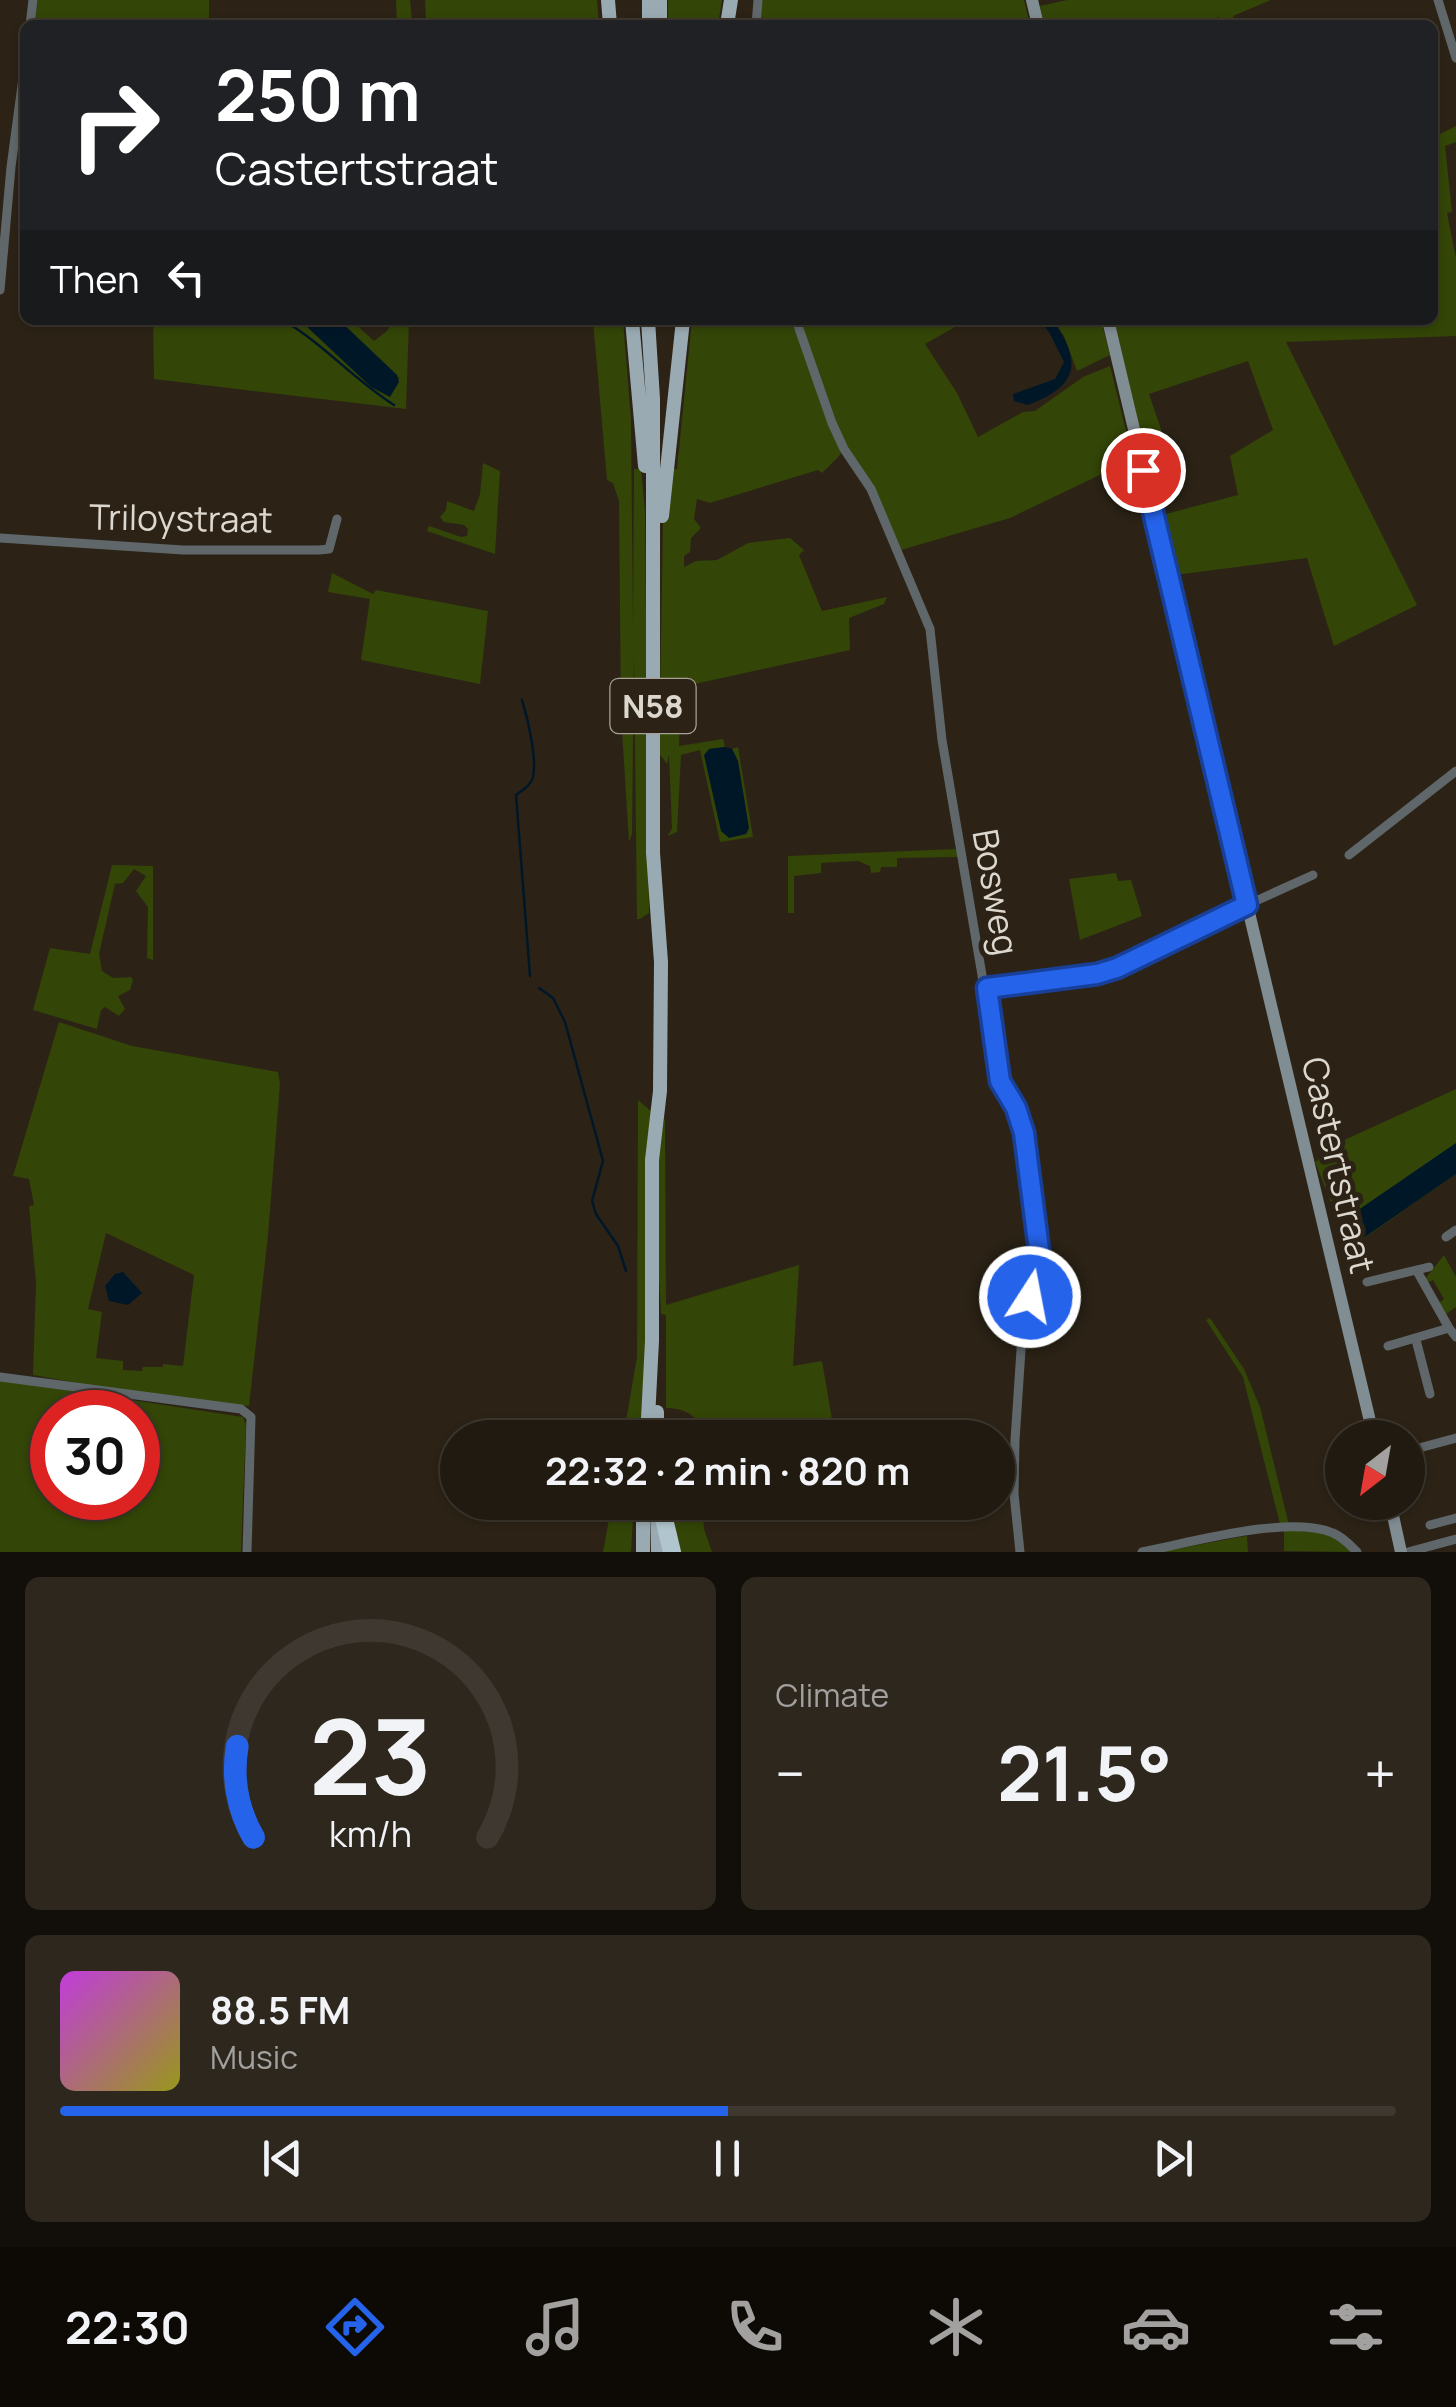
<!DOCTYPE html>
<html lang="en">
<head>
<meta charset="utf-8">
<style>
	body { margin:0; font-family:Manrope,sans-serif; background:#2d271e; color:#f1f3f6; height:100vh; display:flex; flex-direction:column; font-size:38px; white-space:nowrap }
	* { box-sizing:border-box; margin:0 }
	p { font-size:32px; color:#a2a19f }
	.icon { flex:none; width:55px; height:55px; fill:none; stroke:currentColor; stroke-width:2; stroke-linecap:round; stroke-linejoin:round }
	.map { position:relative; height:1552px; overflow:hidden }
	.panel { display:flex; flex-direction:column; gap:25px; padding:25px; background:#120e09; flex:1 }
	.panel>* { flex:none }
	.banner { position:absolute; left:20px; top:20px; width:1418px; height:305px; border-radius:15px; box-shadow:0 2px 8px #0004,0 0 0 2px #3e3830; background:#202124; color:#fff; overflow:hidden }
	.needle { width:65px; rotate:211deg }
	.tools { position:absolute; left:1325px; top:1420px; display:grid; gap:20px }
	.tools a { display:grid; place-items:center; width:100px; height:100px; border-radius:50%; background:#211a10; box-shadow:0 2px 8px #0004,0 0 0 2px #3e3830; font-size:50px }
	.speed { position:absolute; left:30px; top:1390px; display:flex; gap:20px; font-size:50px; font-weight:700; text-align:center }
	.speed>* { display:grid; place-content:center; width:130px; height:130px; border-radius:50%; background:#211a10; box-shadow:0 2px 8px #0004,0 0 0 2px #3e3830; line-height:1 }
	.speed .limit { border:15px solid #d22; background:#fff; color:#111 }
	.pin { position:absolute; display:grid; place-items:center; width:85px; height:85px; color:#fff; margin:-42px; border:5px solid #fff; border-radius:50%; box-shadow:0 2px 10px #0007 }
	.me { position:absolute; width:110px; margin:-55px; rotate:11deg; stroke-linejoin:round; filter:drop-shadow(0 0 8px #0008) }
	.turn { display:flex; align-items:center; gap:35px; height:210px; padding:0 30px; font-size:45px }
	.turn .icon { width:130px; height:130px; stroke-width:2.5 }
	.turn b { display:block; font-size:70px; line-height:85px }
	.then { display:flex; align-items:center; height:95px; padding:0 30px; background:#0003; gap:20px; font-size:38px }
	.big { font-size:75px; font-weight:700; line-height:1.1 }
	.panel .tile { flex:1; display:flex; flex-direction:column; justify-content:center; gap:15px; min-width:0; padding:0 35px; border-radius:15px; background:#2d271e }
	.panel .dial { align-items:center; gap:0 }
	.dial svg { height:260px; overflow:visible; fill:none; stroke:#3e3830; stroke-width:7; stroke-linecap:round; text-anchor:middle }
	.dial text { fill:#f1f3f6; stroke:none }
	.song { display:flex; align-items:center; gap:30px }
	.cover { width:120px; height:120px; border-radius:15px; background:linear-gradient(135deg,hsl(290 70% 55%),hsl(60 70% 35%)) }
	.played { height:10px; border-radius:5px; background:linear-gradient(90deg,#2563eb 50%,#3e3830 50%) }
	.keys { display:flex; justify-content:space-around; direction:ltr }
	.heat { display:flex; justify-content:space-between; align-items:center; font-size:55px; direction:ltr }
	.panel .tiles { flex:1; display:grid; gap:25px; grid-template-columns:1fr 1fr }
	.tile:last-child { grid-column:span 2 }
	.trip { position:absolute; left:440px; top:1420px; width:575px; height:100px; border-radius:50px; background:#211a10; box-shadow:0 2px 8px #0004,0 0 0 2px #3e3830; font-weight:700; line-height:100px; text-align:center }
	.menu { display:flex; height:160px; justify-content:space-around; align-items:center; background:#0d0a06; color:#a2a19f }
	.menu .icon { width:70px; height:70px }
	.menu .on { color:#2563eb }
	.menu b { font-size:45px; color:#f1f3f6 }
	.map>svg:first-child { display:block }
	.green { fill:#334507; fill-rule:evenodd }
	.water { fill:#001728 }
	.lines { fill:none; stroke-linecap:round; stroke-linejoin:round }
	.stream { stroke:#001728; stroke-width:2.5 }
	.street { stroke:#5f676b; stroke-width:9 }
	.secondary { stroke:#808d93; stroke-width:12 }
	.primary { stroke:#9aaab2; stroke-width:14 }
	.highway { stroke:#b1c5ce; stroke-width:18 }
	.route-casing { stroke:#184099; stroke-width:25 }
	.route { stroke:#2563eb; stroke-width:18 }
	.labels { text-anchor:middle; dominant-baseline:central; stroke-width:10; stroke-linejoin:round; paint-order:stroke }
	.shield { fill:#2c2316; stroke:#a8a298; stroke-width:2.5 }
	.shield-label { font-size:32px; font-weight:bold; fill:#ddd8cf }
	.street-label { font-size:35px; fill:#ddd8cf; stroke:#2c2316 }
</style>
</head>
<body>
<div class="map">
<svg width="1456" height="1552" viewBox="0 0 1456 1552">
	<rect width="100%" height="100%" fill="#2c2316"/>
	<path class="green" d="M38,0H209V25H34Z
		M396,0H410L412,22L426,21L425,0H597L599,25H397Z
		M668,0H722L718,25H668Z
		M761,0H1024L1030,25H759Z
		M1067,0H1271L1233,16L1236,25H1224L1219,17L1202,25H1044L1040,6Z
		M1437,108L1438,135L1456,126V142L1445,146L1452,212L1447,213L1456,258V336L1286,342L1417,605L1334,646L1307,558L1175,575L1162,515L1238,495L1230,456L1273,430L1248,361L1149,394L1163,435L1171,443L1174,451L1146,456L1114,320H1432L1433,109Z
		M153,320H305L304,324L354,370L390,396L399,378L339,320H351L374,341L387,331L394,320H409L406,409L154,379Z
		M593,320H623L631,420L633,624L634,469H641L645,511L649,913L640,919H637L634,658L632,834L629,842L621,714L619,501L613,483L607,480Z
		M692,320H791L841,454L822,473L818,470L710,503L697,499L694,519L701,528L691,538L690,552L684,556V567L696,561L717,560L748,543L790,538L804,550L799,555L822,611L887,597L884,604L849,618L850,650L681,687L679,746L723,739L725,747L709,749L738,761L732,749L738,747L753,837L720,842L700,750L681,755L677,832L668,836L672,828L669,755L667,764L659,753L663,525L669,469H677Z
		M800,320H967L925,344L957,393L978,437L1023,412L1035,411L1083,377L1110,366L1133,459L1010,518L901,550L873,487L843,441Z
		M1053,320H1101L1110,355L1077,371L1064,336Z
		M483,463L500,471L495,554L427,531L429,526L461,537L467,536L468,529L464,525L444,522L440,517L446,510L447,501L474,511L480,494Z
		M332,573L373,594L376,590L488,611L480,684L361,660L370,599L328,592Z
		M956,849L958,857L897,858V867H881L880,872L871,873L870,866L858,861L821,863V873L794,876V913H788V856Z
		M112,865L153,866V960L147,958L148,907L136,891L146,876L134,869L123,883L115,884L99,954L102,971L113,978L131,977L133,980L130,990L118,996L125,1009L119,1016L105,1007L101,1010L97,1029L33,1010L50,948L90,954Z
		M1116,873L1118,881L1131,880L1142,916L1080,940L1069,879Z
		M59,1022L132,1046L278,1072L280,1084L268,1235L249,1406L128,1392L33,1375L36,1283L29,1206L34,1205L29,1179L13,1176ZM106,1233L194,1275L183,1366L163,1364V1367H143L142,1371L123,1370V1361L96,1358L102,1312L88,1309Z
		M1456,1089V1174L1346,1251L1352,1246L1341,1228L1315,1162L1340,1142Z
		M638,1100L652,1112L644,1437L623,1438L637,1357Z
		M665,1118L666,1305L799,1265L793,1366L822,1361L835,1437H792L783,1429C761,1430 746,1437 724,1437L723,1420L714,1423V1437H703C701,1417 686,1408 666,1408V1315L661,1314C659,1256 646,1173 665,1118Z
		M1444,1255L1456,1277V1307L1446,1314L1439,1303L1444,1299L1433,1280L1427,1283L1425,1279Z
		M1210,1318L1244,1369L1260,1407L1289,1525L1280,1524L1243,1377L1206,1320Z
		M0,1380L243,1417L246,1425L241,1552H0ZM52,1412H138V1498H52Z
		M612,1503H634L631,1552H603Z
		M669,1503H702L704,1529L712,1552H677Z
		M1301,1529L1336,1537L1353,1552L1284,1551V1530Z
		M1247,1536L1248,1552H1160L1240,1537Z"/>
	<path class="water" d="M305,320H339L397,375L399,382L390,397L371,387L304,324Z
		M1039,320H1053C1082,362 1079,386 1028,405L1014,401L1013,394L1055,379L1064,362L1049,332Z
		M725,747L732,749L738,761L749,828L746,834L729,838L721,831L704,755L709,749Z
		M1456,1143V1174L1352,1246L1341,1228L1348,1217Z
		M123,1272L142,1293L128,1305L109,1301L105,1286L115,1274Z"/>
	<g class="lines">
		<path class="stream" d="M283,320C326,346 353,379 394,405
			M522,700C528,719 537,758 533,777C531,786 522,790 516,795L530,976
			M539,988L553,998L565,1022L603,1161L592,1201L596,1214L618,1246L626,1271"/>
		<path class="street" d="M1438,0L1456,58
			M30,25L33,0
			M756,25L758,0
			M0,290L11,167L25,63
			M796,320L832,423L844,449L871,489L930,629L942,740L998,1069L1024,1133L1040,1258L1022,1335L1015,1440L1014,1494L1020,1552
			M0,538L183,550H319L329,549L337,519
			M1349,855L1456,771
			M987,988L1117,968L1172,939L1313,875
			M1446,1237L1456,1230
			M1417,1271L1449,1328
			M1367,1282L1429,1267
			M1416,1340L1430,1394
			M1388,1346L1449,1328L1456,1337
			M0,1377L241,1409L251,1417L247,1552
			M1408,1451L1456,1438
			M1430,1525L1456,1518
			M1142,1552C1189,1543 1290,1514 1333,1533C1343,1537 1350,1545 1357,1552
			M1408,1552L1456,1539"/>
		<path class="secondary" d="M1032,0L1038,25
			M1108,320L1374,1438
			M1390,1502L1401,1552"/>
		<path class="primary" d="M608,0L610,25
			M649,0V25
			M660,25V0
			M727,25L731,0
			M632,320L645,466
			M662,516L683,320
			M657,1412V1438
			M647,1438L652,1341V1160L660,1091L661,962L653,853V399L648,320
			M657,1508L658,1552
			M643,1552V1502"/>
		<path class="highway" d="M660,1502L672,1552"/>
	</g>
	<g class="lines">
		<defs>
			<path id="route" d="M1030,1297L1040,1258L1024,1133L1016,1108L1000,1081L987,988L1097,974L1117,968L1247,905L1143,470"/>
		</defs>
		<use href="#route" class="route-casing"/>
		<use href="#route" class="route"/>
	</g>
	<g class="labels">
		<rect class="shield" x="610.5" y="679" width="85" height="54" rx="8"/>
		<g class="shield-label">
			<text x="653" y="706">N58</text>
		</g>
		<g class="street-label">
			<text transform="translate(181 518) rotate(1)">Triloystraat</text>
			<text transform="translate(996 892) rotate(80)">Bosweg</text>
			<text transform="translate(1339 1165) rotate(77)">Castertstraat</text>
		</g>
	</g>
</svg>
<div class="tools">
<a><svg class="needle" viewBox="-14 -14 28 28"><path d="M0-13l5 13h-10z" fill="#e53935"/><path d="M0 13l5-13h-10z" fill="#a2a19f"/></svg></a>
</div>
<div class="speed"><div class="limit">30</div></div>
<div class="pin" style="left:1143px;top:470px;background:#d93025"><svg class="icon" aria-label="arrive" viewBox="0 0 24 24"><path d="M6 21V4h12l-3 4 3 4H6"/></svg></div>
<svg class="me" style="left:1030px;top:1297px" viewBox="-20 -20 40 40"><circle r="17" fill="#2563eb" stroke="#fff" stroke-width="3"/><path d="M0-11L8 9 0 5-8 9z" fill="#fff"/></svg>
<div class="trip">22:32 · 2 min · 820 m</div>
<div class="banner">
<div class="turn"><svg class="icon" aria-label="right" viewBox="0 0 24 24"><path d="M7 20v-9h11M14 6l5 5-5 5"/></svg><div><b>250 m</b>Castertstraat</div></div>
<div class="then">Then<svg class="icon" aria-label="left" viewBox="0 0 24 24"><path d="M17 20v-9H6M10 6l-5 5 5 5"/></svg></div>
</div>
</div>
<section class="panel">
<div class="tiles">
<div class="tile dial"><svg viewBox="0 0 100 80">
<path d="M14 69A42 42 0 1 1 86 69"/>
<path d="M14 69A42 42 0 0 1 9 41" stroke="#2563eb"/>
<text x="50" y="56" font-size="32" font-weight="700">23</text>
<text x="50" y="72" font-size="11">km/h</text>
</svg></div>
<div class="tile"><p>Climate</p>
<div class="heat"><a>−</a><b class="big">21.5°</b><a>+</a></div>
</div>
<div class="tile">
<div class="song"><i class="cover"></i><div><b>88.5 FM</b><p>Music</p></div></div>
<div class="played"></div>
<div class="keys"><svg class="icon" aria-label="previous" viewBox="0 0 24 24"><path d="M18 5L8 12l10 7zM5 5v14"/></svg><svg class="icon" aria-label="pause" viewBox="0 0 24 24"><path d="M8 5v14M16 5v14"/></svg><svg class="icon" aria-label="next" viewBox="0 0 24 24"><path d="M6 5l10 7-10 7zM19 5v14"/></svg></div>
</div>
</div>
</section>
<nav class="menu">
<b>22:30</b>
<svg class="icon on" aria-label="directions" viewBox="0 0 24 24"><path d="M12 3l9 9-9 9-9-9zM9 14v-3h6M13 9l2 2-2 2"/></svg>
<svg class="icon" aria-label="music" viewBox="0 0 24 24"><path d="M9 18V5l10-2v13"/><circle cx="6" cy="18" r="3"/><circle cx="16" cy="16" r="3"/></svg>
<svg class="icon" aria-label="phone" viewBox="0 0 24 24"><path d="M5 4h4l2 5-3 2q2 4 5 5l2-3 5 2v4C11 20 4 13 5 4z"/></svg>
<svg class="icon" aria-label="climate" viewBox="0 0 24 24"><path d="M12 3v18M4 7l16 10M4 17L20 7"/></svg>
<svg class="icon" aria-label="car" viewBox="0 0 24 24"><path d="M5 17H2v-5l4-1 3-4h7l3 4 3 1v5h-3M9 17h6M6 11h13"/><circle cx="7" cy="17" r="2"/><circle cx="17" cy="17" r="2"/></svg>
<svg class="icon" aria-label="filters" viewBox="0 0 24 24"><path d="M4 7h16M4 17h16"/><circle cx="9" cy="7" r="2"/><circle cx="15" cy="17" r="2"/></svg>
</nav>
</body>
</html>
